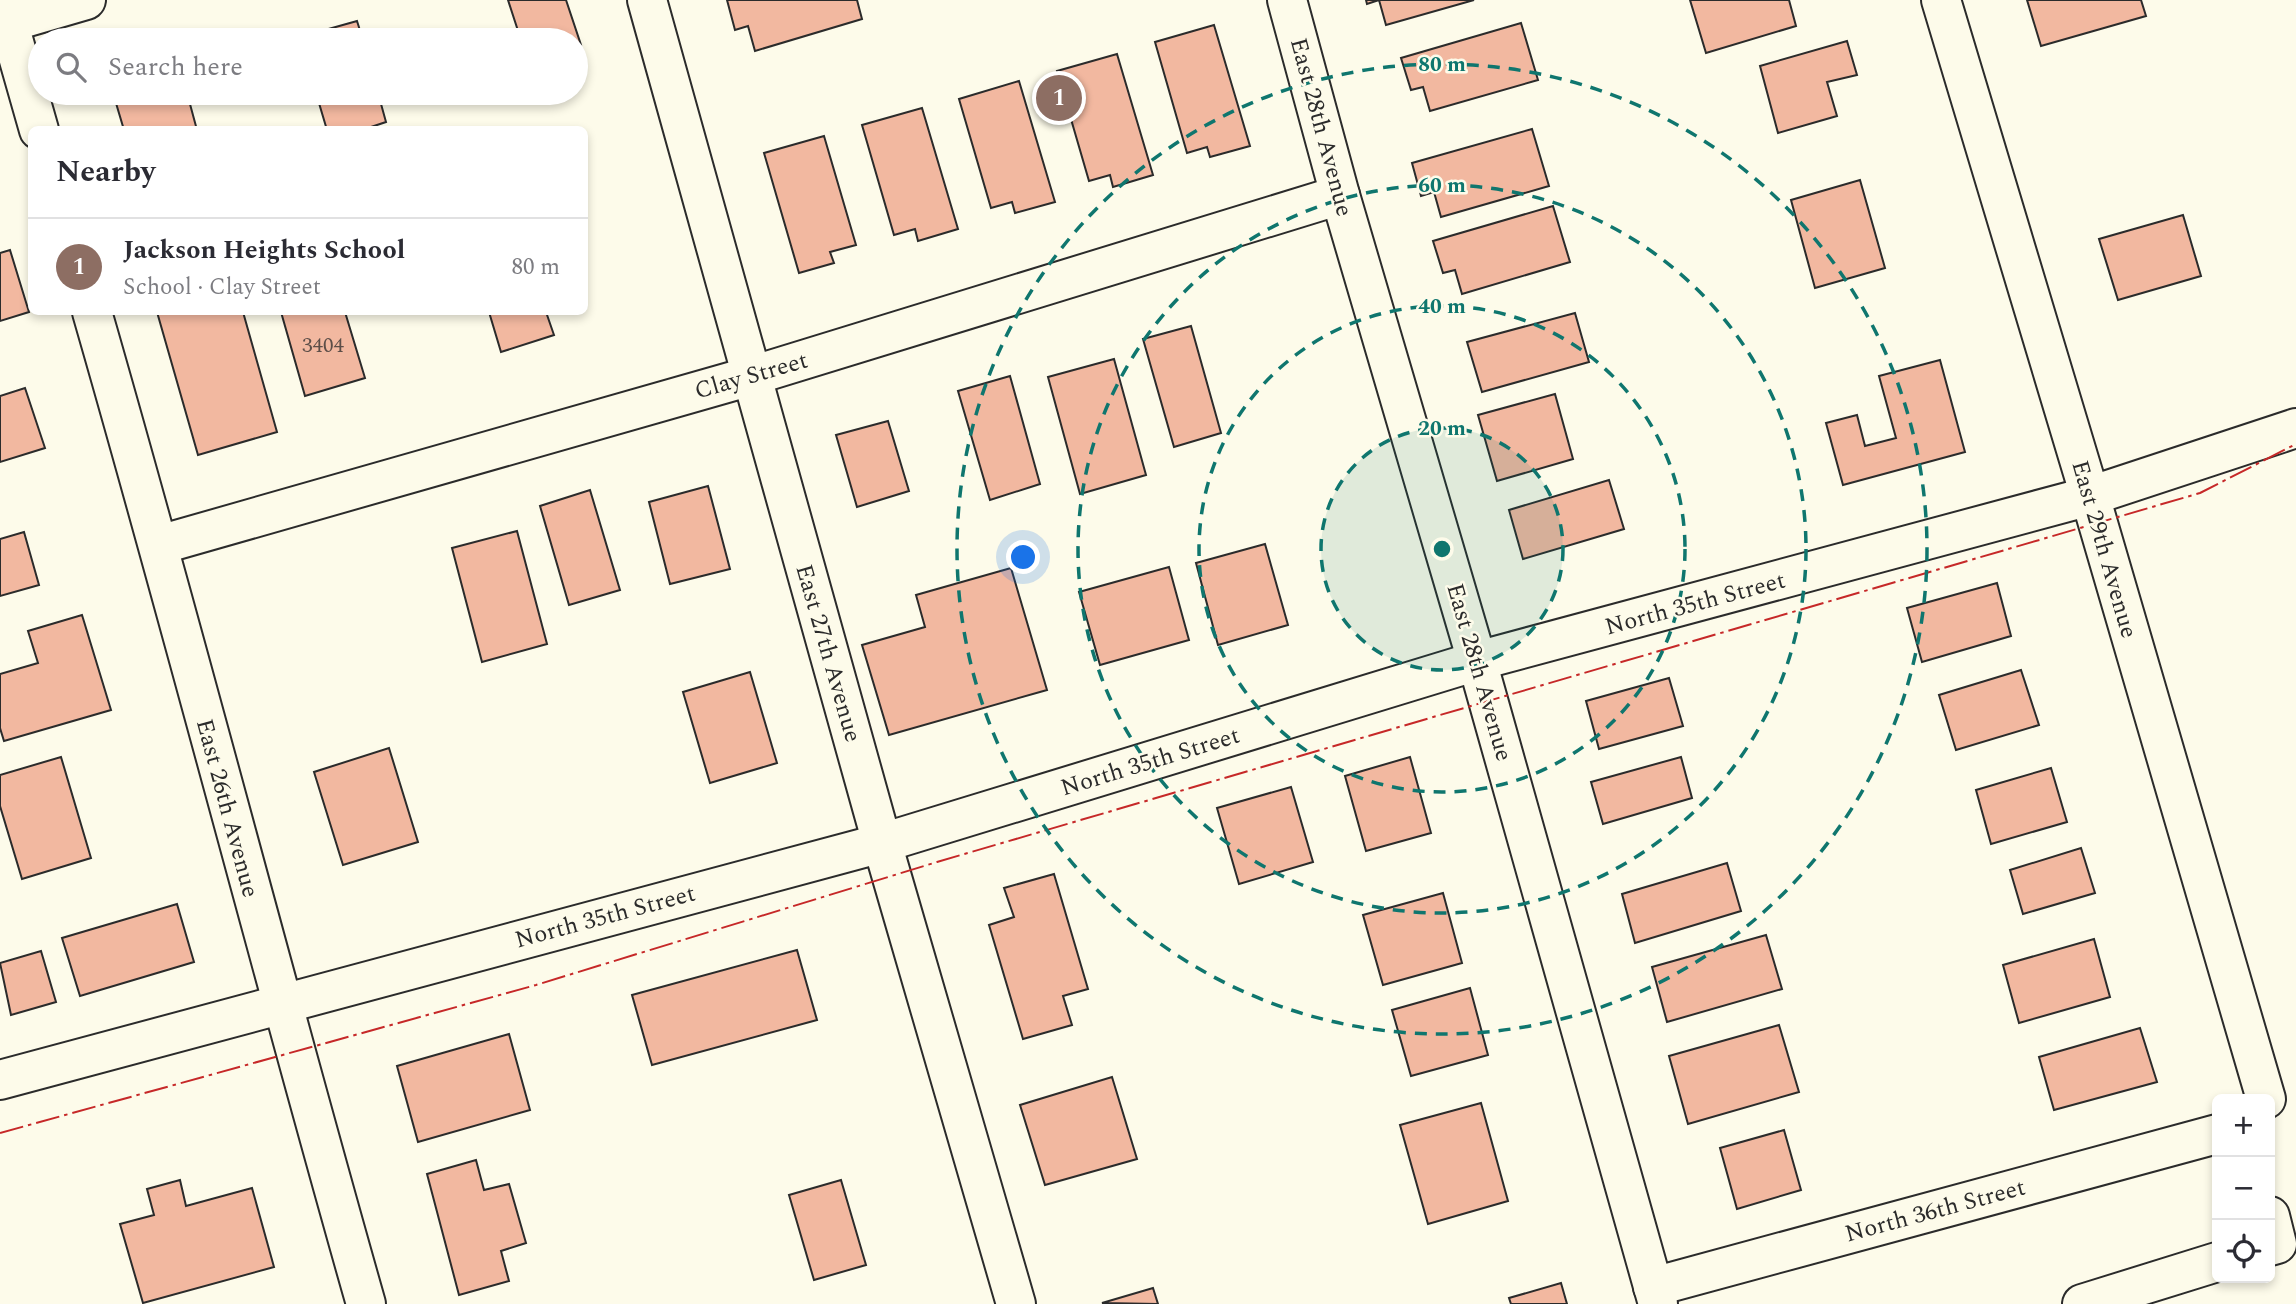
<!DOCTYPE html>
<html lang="en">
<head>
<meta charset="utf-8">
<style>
  body { margin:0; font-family:Spectral,serif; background:#f2f2f3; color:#2b2b33 }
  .controls { position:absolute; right:21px; bottom:21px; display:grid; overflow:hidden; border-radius:10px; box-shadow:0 4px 10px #0003 }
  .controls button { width:63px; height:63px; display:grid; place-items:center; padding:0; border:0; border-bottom:2px solid #e1e1e2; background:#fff; color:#2b2b33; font:35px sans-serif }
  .you { position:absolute; left:1024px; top:558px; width:24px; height:24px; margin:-18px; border:5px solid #fff; border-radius:50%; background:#1a73e8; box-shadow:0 0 0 10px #1a73e833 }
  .badge { display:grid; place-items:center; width:46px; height:46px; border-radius:50%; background:#c62828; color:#fff; font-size:23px; font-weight:700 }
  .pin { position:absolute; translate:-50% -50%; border:4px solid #fff; box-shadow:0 2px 7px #0006 }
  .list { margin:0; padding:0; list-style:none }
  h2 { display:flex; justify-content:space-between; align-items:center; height:91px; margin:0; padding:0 28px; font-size:30px }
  h2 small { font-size:23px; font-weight:400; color:#7c7c81 }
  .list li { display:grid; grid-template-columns:46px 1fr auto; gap:21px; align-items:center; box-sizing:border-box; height:98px; padding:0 28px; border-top:2px solid #e1e1e2 }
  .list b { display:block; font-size:26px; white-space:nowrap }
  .list p { margin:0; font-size:23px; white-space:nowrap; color:#7c7c81 }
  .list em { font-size:23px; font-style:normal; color:#7c7c81 }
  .icon { flex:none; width:38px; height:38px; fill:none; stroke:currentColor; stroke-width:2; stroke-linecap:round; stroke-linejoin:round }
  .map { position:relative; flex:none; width:2296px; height:1304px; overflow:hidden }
  .search { position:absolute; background:#fff; box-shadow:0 4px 10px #0003; left:28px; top:28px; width:560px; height:77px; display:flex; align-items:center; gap:18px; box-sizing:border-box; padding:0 24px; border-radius:38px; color:#7c7c81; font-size:26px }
  .panel { position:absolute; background:#fff; box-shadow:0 4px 10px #0003; left:28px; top:126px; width:560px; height:189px; border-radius:10px }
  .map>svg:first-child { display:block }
</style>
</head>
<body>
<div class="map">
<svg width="2296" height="1304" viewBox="0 0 2296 1304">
  <rect width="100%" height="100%" fill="#fdfbea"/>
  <g fill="#f2b8a0" stroke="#2b2b2b" stroke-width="2">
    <path d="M508 0H566L581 45 576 47V40H521Z"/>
    <path d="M727 0H857L862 19 755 51 748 26 735 30Z"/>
    <path d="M1366 0H1474L1386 25 1379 0 1367 4Z"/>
    <path d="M1690 0H1789L1796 26 1706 53Z"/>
    <path d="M2027 0H2141L2146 16 2041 46Z"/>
    <path d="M357 21 363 40H301L300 37Z"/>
    <path d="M1521 23 1538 80 1430 111 1423 87 1411 90 1401 58Z"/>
    <path d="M1214 25 1250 146 1210 157 1207 147 1187 153 1155 42Z"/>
    <path d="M1847 41 1857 75 1827 82 1837 116 1778 133 1760 66Z"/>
    <path d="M1117 54 1153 175 1113 187 1110 175 1089 181 1057 71Z"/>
    <path d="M1019 81 1055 202 1015 213 1012 202 991 208 959 99Z"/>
    <path d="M113 93H187L197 130H124Z"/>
    <path d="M316 93H378L386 122 362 130H327Z"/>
    <path d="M922 108 958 229 918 241 915 229 894 235 862 125Z"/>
    <path d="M1532 129 1549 186 1441 217 1434 192 1421 196 1412 163Z"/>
    <path d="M824 136 856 245 830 252 834 263 799 273 764 153Z"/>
    <path d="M1860 180 1885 268 1815 288 1791 200Z"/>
    <path d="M1553 206 1570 262 1462 294 1455 270 1443 273 1433 241Z"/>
    <path d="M2183 215 2201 276 2118 300 2099 239Z"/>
    <path d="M10 250 29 312 0 321V253Z"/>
    <path d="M157 312H243L277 432 198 455Z"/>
    <path d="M281 312H345L365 378 305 396Z"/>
    <path d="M489 312H546L554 335 501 352Z"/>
    <path d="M1575 313 1589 362 1482 392 1467 342Z"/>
    <path d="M1191 326 1221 433 1174 447 1143 339Z"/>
    <path d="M1114 359 1146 475 1080 494 1048 377Z"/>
    <path d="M1940 360 1965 452 1843 485 1826 423 1857 415 1865 446 1896 438 1879 376Z"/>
    <path d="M1010 376 1040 484 990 500 958 391Z"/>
    <path d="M25 388 45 448 0 462V396Z"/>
    <path d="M1555 394 1573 459 1497 481 1478 415Z"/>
    <path d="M888 421 909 491 857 507 836 435Z"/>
    <path d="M1609 480 1624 529 1523 559 1509 510Z"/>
    <path d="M708 486 730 569 670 584 649 502Z"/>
    <path d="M590 490 620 590 569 605 540 506Z"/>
    <path d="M517 531 547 644 482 662 452 548Z"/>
    <path d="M24 532 39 585 0 596V539Z"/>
    <path d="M1265 544 1288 625 1218 645 1196 563Z"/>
    <path d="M1169 567 1189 640 1100 665 1079 592Z"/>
    <path d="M1011 568 1047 690 889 735 862 645 925 627 916 595Z"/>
    <path d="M1997 583 2011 636 1922 662 1907 608Z"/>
    <path d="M82 615 111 710 4 741 0 728V674L38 663 28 631Z"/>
    <path d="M2021 670 2039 725 1956 750 1939 695Z"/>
    <path d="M750 672 777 763 710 783 683 692Z"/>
    <path d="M1669 678 1683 726 1599 749 1586 701Z"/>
    <path d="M389 748 418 842 343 865 314 772Z"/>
    <path d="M61 757 91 858 22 879 0 806V775Z"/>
    <path d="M1410 757 1431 833 1366 851 1345 776Z"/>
    <path d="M1681 757 1692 798 1603 824 1591 782Z"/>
    <path d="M2051 768 2067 822 1991 844 1976 790Z"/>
    <path d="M1291 787 1313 862 1239 884 1217 808Z"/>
    <path d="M2081 848 2095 893 2023 914 2010 870Z"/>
    <path d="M1727 863 1741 911 1635 943 1622 894Z"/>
    <path d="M1054 874 1088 989 1063 996 1072 1025 1023 1039 989 925 1014 917 1004 888Z"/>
    <path d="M1443 893 1462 963 1383 985 1363 915Z"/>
    <path d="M177 904 194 962 80 996 62 938Z"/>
    <path d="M1766 935 1782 989 1667 1022 1652 967Z"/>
    <path d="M2094 939 2110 997 2019 1023 2003 965Z"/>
    <path d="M797 950 817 1020 652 1065 632 995Z"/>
    <path d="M41 951 56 1002 11 1015 0 963Z"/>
    <path d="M1470 988 1488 1055 1411 1076 1392 1010Z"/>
    <path d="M1779 1025 1799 1092 1688 1124 1669 1056Z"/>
    <path d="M2140 1028 2157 1082 2054 1110 2039 1057Z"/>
    <path d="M509 1034 530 1110 418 1142 397 1066Z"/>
    <path d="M1112 1077 1137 1159 1045 1185 1020 1105Z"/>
    <path d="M1481 1103 1508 1201 1428 1224 1400 1125Z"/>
    <path d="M1784 1130 1801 1190 1737 1209 1720 1148Z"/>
    <path d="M476 1160 484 1190 509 1184 526 1243 501 1251 509 1281 459 1295 427 1174Z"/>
    <path d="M180 1180 186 1206 252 1188 274 1267 143 1303 120 1224 154 1215 147 1189Z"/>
    <path d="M841 1180 866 1265 814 1280 789 1195Z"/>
    <path d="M1561 1283 1567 1304H1511L1509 1298Z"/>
    <path d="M1153 1288 1158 1304 1102 1303Z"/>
  </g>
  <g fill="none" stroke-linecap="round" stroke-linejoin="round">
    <g stroke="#2b2b2b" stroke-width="42">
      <g id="minor">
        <path d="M2 0 39 130"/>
        <path d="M647 0 882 843 1016 1304"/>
        <path d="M1287 0 1340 195 1477 661 1658 1304"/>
        <path d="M1941 0 2090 496 2266 1099"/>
        <path d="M0 25 86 0"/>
        <path d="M92 312C187 641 272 974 366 1304"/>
        <path d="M159 545 751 376 1340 195"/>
        <path d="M0 1080 882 843 1477 661 2090 496 2296 428"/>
        <path d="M2270 1216 2277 1244 2270 1246"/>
        <path d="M1653 1287 2217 1134"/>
        <path d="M2082 1304 2217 1262"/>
      </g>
    </g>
    <use href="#minor" stroke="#fdfbea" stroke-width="38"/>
    <path stroke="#c62828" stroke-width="2" stroke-dasharray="24 5 3.5 5" stroke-linecap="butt" d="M0 1133 536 985 937 862 2200 493 2296 444"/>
  </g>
  <circle cx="1442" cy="549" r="121" fill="#0f766e" fill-opacity=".12"/>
  <g fill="none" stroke="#0f766e" stroke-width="3.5" stroke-dasharray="12 9">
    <circle cx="1442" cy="549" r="121"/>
    <circle cx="1442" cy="549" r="243"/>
    <circle cx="1442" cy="549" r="364"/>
    <circle cx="1442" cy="549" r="485"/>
  </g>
  <g text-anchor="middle" stroke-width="5" stroke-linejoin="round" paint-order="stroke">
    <g font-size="21" fill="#5d4e48">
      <text x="323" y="352">3404</text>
    </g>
    <g font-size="24" fill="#2b2b2b" stroke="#fdfbea">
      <text transform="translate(1322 127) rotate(75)" y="8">East 28th Avenue</text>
      <text transform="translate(751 375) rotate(-16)" y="8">Clay Street</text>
      <text transform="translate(2105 549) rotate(74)" y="8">East 29th Avenue</text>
      <text transform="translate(1695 603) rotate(-15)" y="8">North 35th Street</text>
      <text transform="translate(829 653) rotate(74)" y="8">East 27th Avenue</text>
      <text transform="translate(1480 672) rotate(74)" y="8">East 28th Avenue</text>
      <text transform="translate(1150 761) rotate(-17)" y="8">North 35th Street</text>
      <text transform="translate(228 808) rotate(75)" y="8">East 26th Avenue</text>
      <text transform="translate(605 916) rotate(-15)" y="8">North 35th Street</text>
      <text transform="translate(1935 1210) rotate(-15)" y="8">North 36th Street</text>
    </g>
  </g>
  <circle cx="1442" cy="549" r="10" fill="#0f766e" stroke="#fdfbea" stroke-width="3.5"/>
  <g font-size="21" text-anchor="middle" font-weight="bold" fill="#0f766e" stroke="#fdfbea" stroke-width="5" stroke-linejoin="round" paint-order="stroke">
    <text x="1442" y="71">80 m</text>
    <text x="1442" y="192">60 m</text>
    <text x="1442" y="313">40 m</text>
    <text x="1442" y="435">20 m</text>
  </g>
</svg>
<div class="controls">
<button>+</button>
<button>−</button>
<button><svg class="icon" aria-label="locate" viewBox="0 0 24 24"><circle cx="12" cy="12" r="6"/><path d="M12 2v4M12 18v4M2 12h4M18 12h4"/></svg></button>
</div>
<div class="you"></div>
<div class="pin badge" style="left:1059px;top:98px;background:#8d6e63">1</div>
<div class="search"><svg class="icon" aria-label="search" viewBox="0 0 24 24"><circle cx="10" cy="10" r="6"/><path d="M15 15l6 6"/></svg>Search here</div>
<section class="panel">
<h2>Nearby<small></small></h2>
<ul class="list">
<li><span class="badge" style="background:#8d6e63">1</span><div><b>Jackson Heights School</b><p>School · Clay Street</p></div><em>80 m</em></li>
</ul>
</section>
</div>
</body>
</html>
